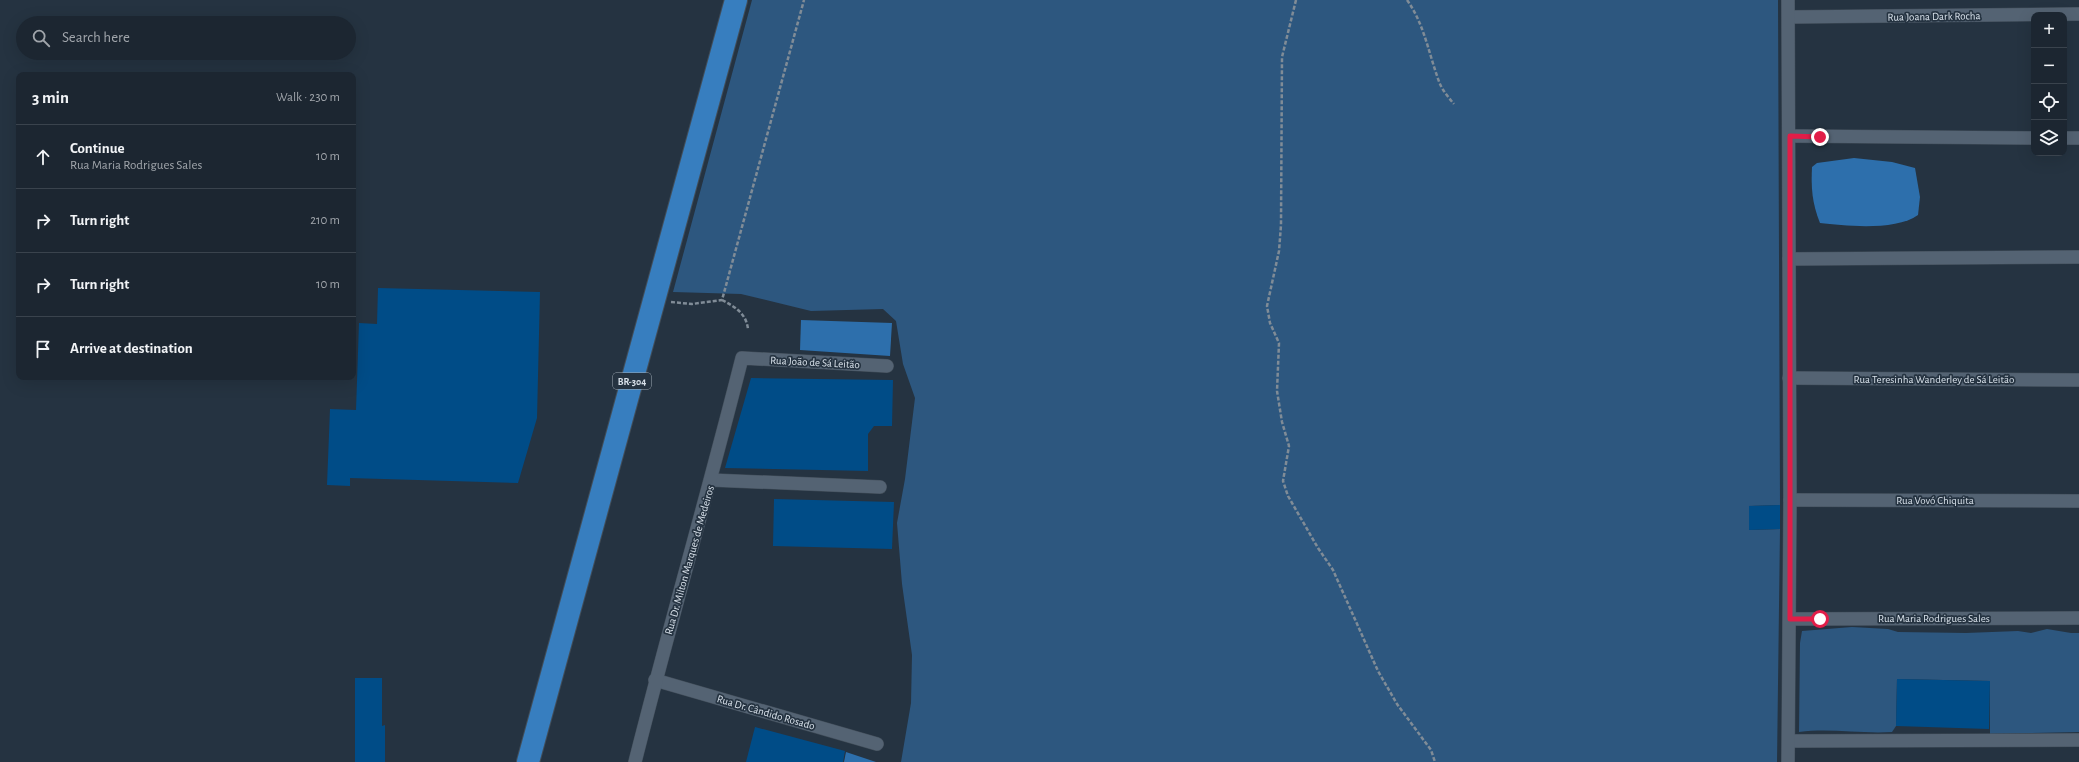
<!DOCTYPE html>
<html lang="en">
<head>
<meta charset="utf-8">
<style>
  body { margin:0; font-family:"Alegreya Sans",sans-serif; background:#29323d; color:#f1f3f6 }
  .controls { position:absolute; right:12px; top:12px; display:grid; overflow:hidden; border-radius:8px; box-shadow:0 4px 16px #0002 }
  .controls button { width:36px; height:36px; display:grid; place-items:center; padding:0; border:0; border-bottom:1px solid #3a434d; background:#1c2631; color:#f1f3f6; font:20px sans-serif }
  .stop { position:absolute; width:12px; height:12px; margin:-9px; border:3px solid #e11d48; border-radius:50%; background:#fff }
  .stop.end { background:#e11d48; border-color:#fff; box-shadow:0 1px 4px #0008 }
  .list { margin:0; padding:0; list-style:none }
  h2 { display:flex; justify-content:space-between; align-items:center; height:52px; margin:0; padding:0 16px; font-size:17px }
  h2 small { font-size:13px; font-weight:400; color:#a0a5ab }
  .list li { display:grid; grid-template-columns:26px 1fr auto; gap:12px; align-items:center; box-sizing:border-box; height:64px; padding:0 16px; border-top:1px solid #3a434d }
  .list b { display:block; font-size:15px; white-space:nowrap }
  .list p { margin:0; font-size:13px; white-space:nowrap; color:#a0a5ab }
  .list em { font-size:13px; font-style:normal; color:#a0a5ab }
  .icon { flex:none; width:22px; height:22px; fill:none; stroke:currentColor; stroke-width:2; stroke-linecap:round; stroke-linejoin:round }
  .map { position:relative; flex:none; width:2079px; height:762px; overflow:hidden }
  .search { position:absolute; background:#1c2631; box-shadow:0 4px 16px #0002; left:16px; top:16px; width:340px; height:44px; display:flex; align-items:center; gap:10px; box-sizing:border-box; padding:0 14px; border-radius:22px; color:#a0a5ab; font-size:15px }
  .panel { position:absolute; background:#1c2631; box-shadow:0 4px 16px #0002; left:16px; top:72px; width:340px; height:308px; border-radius:8px }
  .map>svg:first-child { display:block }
</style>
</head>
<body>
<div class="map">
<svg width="2079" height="762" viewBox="0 0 2079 762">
  <rect width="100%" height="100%" fill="#253341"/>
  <g fill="#2d577f">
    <path d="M752 0H1778L1780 505 1749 506V530L1780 529 1777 762H901L911 703 912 655 902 584 897 523 905 479 915 398 903 364 896 321 883 309 811 311 741 294 673 292Z"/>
    <path d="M1852 627 1888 629 1898 632 1966 633 2018 631 2031 633 2047 629 2071 633H2079V732L1990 734V681L1897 679 1896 726 1892 732C1861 734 1830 728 1799 732L1800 643 1802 631Z"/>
  </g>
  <g fill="#2d6fac">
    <path d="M1854 158 1892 162 1915 168 1920 197 1918 215C1896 231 1846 226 1820 223 1812 203 1811 188 1812 167L1817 163Z"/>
    <path d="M801 320 892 323 890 356 800 350Z"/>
    <path d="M846 752 876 762H844Z"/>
  </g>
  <g fill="#004c87">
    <path d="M378 288 540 292 537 418 518 483 350 478V486L327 485 330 409 356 410 359 323 377 324Z"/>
    <path d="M751 378 893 380 892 426H874L868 434V471L725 468Z"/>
    <path d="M774 499 894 502 892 549 773 546Z"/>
    <path d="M1780 505V529L1749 530V506Z"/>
    <path d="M355 678H382V726L385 725V762H355Z"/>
    <path d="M1897 679 1990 681 1989 729 1896 726Z"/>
    <path d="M755 727 845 751 843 762H746Z"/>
  </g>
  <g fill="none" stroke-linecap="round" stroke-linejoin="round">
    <g stroke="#424e5a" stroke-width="14">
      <g id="minor">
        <path d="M1789 17 2079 14"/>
        <path d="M1790 136 2034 138"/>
        <path d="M2064 138H2079"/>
        <path d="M1789 259 2079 257"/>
        <path d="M1789 378 2079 380"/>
        <path d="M711 480 880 487"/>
        <path d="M1790 500 2079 501"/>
        <path d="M1790 619 2079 618"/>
        <path d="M655 680 877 744"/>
        <path d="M1789 741 2079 740"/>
        <path d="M635 762C669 627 708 493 742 358L887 366"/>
        <path d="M1788 762 1790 500 1788 0"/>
      </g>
    </g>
    <g stroke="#424e5a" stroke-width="24">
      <path id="trunk" d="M528 762 736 0"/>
    </g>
    <g stroke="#808c97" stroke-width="2.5" stroke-dasharray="4 2" stroke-linecap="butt">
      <path d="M1296 0 1282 57 1281 225 1279 251 1267 306 1270 323 1279 343 1277 391 1282 422 1289 446 1283 481 1288 496 1318 548 1333 570 1378 671 1397 704 1431 750 1435 762"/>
      <path d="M1407 0C1425 25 1429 56 1440 84 1443 91 1449 98 1454 104"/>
      <path d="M722 300C735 307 746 313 748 329"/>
      <path d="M671 302 692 304 722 300 804 0"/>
    </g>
    <use href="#minor" stroke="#546373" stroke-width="13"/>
    <use href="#trunk" stroke="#377ebf" stroke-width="22"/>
  </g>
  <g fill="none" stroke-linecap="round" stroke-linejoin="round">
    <path stroke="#e11d48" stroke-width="5" d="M1820 137 1790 136V619H1820"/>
  </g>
  <g text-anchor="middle" stroke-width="3.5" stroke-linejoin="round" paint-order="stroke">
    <rect fill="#253341" stroke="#a2adb7" stroke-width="1" x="613" y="373" width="38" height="16" rx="3"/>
    <g font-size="10" font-weight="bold" fill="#d8e1ea">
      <text x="632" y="385">BR-304</text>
    </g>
    <g font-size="11" fill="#d8e1ea" stroke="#253341">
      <text transform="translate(1934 16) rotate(-1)" y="4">Rua Joana Dark Rocha</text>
      <text transform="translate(815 362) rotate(3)" y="4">Rua João de Sá Leitão</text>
      <text x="1934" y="383">Rua Teresinha Wanderley de Sá Leitão</text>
      <text x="1935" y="504">Rua Vovó Chiquita</text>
      <text transform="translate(689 560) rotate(-74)" y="4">Rua Dr. Milton Marques de Medeiros</text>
      <text x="1934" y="622">Rua Maria Rodrigues Sales</text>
      <text transform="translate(766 712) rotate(16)" y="4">Rua Dr. Cândido Rosado</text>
    </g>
  </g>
</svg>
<div class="controls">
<button>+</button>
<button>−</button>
<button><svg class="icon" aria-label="locate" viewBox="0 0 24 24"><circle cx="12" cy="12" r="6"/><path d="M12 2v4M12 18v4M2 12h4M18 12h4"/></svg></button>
<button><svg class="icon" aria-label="layers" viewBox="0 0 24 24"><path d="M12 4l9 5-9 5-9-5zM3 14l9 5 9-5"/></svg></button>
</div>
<div class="stop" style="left:1820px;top:619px"></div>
<div class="stop end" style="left:1820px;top:137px"></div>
<div class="search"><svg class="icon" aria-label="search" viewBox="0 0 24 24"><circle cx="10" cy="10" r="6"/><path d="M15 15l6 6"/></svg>Search here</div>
<section class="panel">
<h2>3 min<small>Walk · 230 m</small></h2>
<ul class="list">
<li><svg class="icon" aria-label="ahead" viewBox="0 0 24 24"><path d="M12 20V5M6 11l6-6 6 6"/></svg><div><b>Continue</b><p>Rua Maria Rodrigues Sales</p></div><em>10 m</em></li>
<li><svg class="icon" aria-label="right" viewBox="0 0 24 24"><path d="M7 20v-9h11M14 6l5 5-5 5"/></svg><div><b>Turn right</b></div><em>210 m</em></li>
<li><svg class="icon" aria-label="right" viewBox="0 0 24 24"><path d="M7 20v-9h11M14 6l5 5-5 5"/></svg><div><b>Turn right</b></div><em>10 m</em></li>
<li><svg class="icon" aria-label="arrive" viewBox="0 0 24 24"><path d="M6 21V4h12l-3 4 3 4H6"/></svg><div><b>Arrive at destination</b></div></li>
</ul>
</section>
</div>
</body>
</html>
